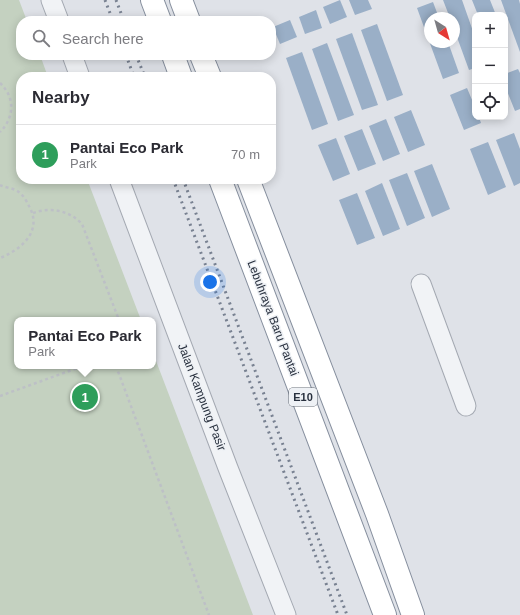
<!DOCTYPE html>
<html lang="en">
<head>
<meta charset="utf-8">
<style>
  body { margin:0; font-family:Helvetica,sans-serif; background:#f7f7f7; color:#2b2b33 }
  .controls { position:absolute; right:12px; top:12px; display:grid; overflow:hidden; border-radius:8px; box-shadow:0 2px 10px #0003 }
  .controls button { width:36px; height:36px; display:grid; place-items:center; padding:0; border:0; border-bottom:1px solid #e1e1e2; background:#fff; color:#2b2b33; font:20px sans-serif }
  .compass { position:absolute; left:424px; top:12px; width:36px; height:36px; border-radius:50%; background:#fff; box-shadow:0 2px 10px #0003; rotate:143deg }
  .you { position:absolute; left:210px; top:282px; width:14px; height:14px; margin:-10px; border:3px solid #fff; border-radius:50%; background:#1a73e8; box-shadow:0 0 0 6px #1a73e833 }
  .badge { display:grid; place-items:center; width:26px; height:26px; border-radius:50%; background:#cb4558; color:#fff; font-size:13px; font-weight:700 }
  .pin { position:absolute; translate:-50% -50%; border:2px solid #fff; box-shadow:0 1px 4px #0006 }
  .popup { position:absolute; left:14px; top:317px; width:142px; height:52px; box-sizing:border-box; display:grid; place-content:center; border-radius:8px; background:#fff; filter:drop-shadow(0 1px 3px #0005); font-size:13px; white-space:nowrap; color:#7c7c81 }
  .popup b { font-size:15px; color:#2b2b33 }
  .popup::after { content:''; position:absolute; left:50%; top:100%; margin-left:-8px; border:8px solid transparent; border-top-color:#fff }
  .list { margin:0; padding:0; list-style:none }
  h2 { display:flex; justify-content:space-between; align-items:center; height:52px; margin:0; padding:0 16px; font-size:17px }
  h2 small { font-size:13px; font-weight:400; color:#7c7c81 }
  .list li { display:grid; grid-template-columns:26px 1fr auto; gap:12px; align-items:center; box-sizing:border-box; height:60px; padding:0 16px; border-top:1px solid #e1e1e2 }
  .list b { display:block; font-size:15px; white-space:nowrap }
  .list p { margin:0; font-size:13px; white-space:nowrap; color:#7c7c81 }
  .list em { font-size:13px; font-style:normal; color:#7c7c81 }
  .icon { flex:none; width:22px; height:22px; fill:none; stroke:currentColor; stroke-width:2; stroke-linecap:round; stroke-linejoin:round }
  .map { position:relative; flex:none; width:520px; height:615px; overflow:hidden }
  .search { position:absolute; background:#fff; box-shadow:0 2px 10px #0003; left:16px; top:16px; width:260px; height:44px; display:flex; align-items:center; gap:10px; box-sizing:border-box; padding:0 14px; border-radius:16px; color:#7c7c81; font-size:15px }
  .panel { position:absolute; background:#fff; box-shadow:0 2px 10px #0003; left:16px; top:72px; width:260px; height:112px; border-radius:16px }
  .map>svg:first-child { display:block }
</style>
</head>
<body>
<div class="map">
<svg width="520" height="615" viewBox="0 0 520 615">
  <rect width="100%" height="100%" fill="#dfe2e8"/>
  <path fill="#c4d1c0" d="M0 0H19L27 21H21V55H40L48 77H21V179H87L141 320H17V366H153V353L253 615H0Z"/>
  <g fill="#9aafc7">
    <path d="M340 0 347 17 330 24 323 7Z"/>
    <path d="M349 0H368L372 9 355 15Z"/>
    <path d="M443 0H462L475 37V68L469 70 454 29V18H450Z"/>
    <path d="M472 0H490L496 15H478Z"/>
    <path d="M501 0H519L520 4V52Z"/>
    <path d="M433 2 439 18H430V42H448L459 73 443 79 417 8Z"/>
    <path d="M316 10 322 28 305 34 299 17Z"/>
    <path d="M290 20 297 37 280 44 273 27Z"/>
    <path d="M377 24 403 95 387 101 361 30Z"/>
    <path d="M352 33 378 105 362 110 336 39Z"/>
    <path d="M327 43 354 115 338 121 312 49Z"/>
    <path d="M302 52 328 124 312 130 286 58Z"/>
    <path d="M518 69 520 73V109L515 111 505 86V74Z"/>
    <path d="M467 88 475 107V117H479L481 123 464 130 450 95Z"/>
    <path d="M411 110 425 145 408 152 394 117Z"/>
    <path d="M386 119 400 154 383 161 369 126Z"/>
    <path d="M362 129 376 164 358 171 344 136Z"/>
    <path d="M514 133 520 149V183L514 186 496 140Z"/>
    <path d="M336 138 350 174 333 181 318 145Z"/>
    <path d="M488 142 506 187 488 195 470 149Z"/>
    <path d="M432 164 450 209 432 217 414 171Z"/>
    <path d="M407 173 425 218 407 226 389 180Z"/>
    <path d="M382 183 400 229 383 236 365 191Z"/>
    <path d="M357 193 375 238 357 245 339 200Z"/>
  </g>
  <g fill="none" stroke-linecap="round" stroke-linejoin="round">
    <g stroke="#a4a9b2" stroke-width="21">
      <g id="minor">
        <path d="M51 0 59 21"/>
        <path d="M72 55 80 77"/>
        <path d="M119 179 228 468 286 615"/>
        <path d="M421 284 466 406"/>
      </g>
    </g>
    <g stroke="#868f9e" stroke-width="24">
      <g id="highway">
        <path d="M152 0 160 21"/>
        <path d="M181 0 189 21"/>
        <path d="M173 55 181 77"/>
        <path d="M201 55 210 77"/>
        <path d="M220 179 385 615"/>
        <path d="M248 179 377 514 413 615"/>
      </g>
    </g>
    <g stroke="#bdc0c6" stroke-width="2.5" stroke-dasharray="3 3" stroke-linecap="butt">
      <path d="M0 83C15 97 15 117 0 132"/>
      <path d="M0 185C6 188 15 188 20 193 24 196 27 202 29 206 43 231 22 249 0 258"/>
      <path d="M33 213C50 207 69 210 82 224L119 320"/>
      <path d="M116 366 209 615"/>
      <path d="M0 396 83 366"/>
    </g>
    <use href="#minor" stroke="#f1f3f6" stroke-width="19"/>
    <use href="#highway" stroke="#fff" stroke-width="22"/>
    <g stroke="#788191" stroke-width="3" stroke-dasharray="2 4" stroke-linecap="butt">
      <path d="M105 0 113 21"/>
      <path d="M116 0 124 21"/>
      <path d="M126 55 134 77"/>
      <path d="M136 55 145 77"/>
      <path d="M173 179 338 615"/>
      <path d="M183 179 347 615"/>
    </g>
  </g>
  <g text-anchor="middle" stroke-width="3" stroke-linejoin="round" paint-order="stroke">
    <rect fill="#eef1f5" stroke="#636a75" stroke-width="1" x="289" y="388" width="28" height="18" rx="3"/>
    <g font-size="11" font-weight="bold" fill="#28303e">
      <text x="303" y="401">E10</text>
    </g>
    <g font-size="12" fill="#28303e" stroke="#eef1f5">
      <text transform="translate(273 318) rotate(69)" y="4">Lebuhraya Baru Pantai</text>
      <text transform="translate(202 397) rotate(69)" y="4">Jalan Kampung Pasir</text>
    </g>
  </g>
</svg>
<div class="controls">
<button>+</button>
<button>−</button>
<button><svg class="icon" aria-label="locate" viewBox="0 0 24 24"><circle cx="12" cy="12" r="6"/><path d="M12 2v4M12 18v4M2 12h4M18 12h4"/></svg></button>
</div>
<svg class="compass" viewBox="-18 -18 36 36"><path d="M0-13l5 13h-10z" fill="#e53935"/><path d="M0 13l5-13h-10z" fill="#7c7c81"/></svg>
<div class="you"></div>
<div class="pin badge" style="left:85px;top:397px;background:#2e9e5b">1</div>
<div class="popup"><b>Pantai Eco Park</b>Park</div>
<div class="search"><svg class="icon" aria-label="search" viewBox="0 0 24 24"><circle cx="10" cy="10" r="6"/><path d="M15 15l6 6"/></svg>Search here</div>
<section class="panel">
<h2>Nearby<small></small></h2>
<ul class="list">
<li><span class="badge" style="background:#2e9e5b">1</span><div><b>Pantai Eco Park</b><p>Park</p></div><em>70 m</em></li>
</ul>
</section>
</div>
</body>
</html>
